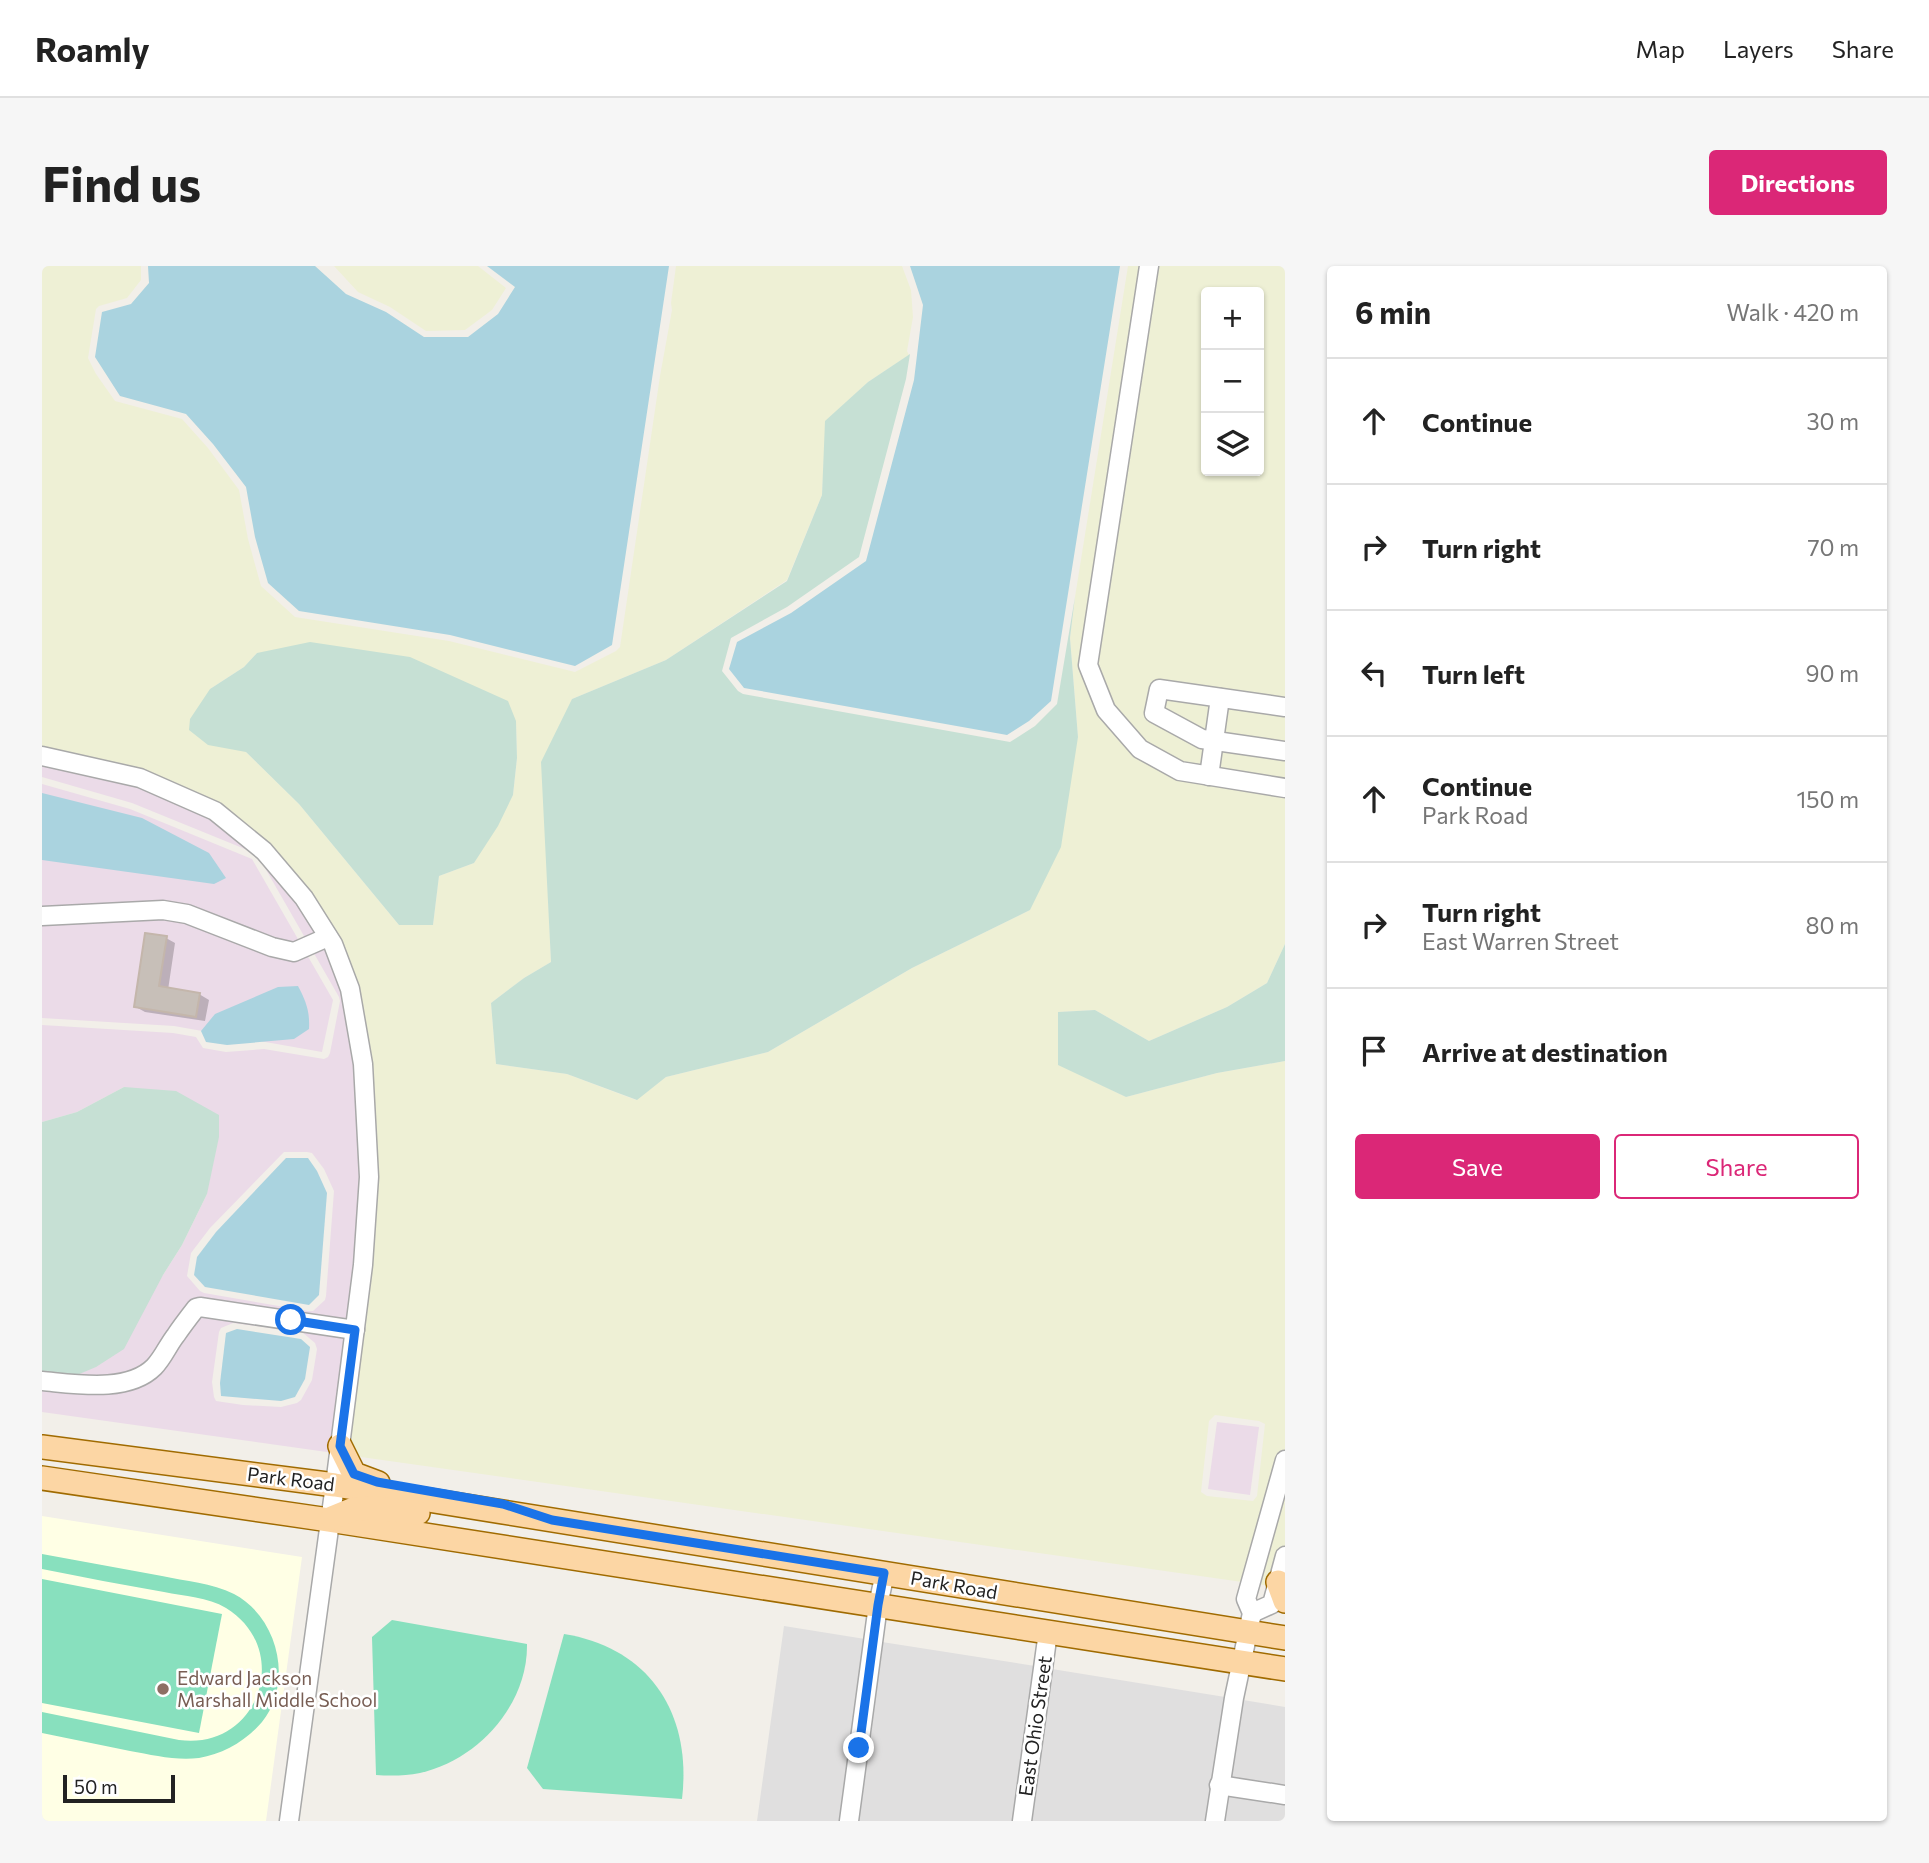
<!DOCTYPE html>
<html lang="en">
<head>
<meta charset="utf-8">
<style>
  body { margin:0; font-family:Commissioner,sans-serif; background:#f6f6f6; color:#222 }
  .controls { position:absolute; right:21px; top:21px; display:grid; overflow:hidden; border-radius:7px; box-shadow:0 2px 5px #0004 }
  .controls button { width:63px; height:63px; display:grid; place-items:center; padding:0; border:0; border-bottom:2px solid #e0e0e0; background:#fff; color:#222; font:35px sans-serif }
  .scale { position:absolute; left:21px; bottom:18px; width:112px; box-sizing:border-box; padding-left:7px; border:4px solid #222; border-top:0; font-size:19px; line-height:24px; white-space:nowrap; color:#222; -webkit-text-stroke:5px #fff; paint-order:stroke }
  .stop { position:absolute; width:21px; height:21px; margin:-16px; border:5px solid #1a73e8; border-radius:50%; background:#fff }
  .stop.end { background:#1a73e8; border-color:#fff; box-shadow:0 2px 7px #0008 }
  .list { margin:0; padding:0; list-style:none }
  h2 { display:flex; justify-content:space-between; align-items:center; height:91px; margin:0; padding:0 28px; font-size:30px }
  h2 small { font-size:23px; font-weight:400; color:#767676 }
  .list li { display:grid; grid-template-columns:46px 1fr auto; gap:21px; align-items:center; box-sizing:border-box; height:126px; padding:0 28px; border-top:2px solid #e0e0e0 }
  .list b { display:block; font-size:26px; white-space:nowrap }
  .list p { margin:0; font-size:23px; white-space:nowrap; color:#767676 }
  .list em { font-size:23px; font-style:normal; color:#767676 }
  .actions { display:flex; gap:14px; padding:21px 28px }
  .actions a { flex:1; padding:16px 0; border:2px solid #db2777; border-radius:7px; text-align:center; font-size:24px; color:#db2777 }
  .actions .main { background:#db2777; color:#fff }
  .icon { flex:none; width:38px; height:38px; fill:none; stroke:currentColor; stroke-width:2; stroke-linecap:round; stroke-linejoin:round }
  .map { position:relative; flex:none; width:1243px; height:1555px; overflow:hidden; border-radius:7px }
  header { display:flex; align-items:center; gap:42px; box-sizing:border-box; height:98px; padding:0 35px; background:#fff; border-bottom:2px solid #e0e0e0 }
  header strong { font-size:33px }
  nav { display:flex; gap:38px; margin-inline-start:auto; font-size:24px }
  .intro { display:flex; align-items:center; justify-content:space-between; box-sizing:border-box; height:168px; padding:0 42px }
  h1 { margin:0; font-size:49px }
  .button { padding:18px 32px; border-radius:7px; background:#db2777; color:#fff; font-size:24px; font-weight:700 }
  main { display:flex; gap:42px; padding:0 42px }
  aside { flex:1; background:#fff; border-radius:7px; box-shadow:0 2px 5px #0004 }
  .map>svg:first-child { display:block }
</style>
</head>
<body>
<header>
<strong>Roamly</strong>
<nav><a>Map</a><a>Layers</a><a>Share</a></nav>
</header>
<div class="intro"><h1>Find us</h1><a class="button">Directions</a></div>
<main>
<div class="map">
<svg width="1243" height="1555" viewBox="0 0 1243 1555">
  <rect width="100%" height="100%" fill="#f2efe9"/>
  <g fill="#e0dfdf">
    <path d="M742 1360 823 1373 799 1555H715Z"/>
    <path d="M840 1376 993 1400 971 1555H816Z"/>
    <path d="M1010 1403 1183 1431 1164 1555H988Z"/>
    <path d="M1201 1434 1243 1441V1522L1187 1513Z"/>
    <path d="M1185 1528 1243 1537V1555H1181Z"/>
  </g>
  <g fill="#ebdbe8" fill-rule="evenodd">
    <path d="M0 492 98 515 176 549 249 611 299 687 326 836 324 1058 303 1171 287 1176 292 1187 0 1146V1108L121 1009 140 979 165 928 82 821 35 846 0 856V759L131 767 154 771 161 782 184 786 222 783 282 793 286 791 288 787 298 735 297 731 215 588 90 537 0 511ZM242 886H265L270 887 282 903 292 925 284 1030 283 1034 271 1045H266L162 1027 158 1025 145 1010 149 987 168 962ZM191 1057 260 1066 273 1077 275 1083 270 1114 259 1134 255 1137 239 1141 201 1139 174 1135 172 1131 170 1116 177 1066 179 1062Z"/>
    <path d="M0 518 88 543 210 593 291 734 280 786 132 760 0 752Z"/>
    <path d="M1175 1156 1217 1161 1208 1229 1166 1223Z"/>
  </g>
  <path fill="#ffffe5" d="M0 1250 260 1291 224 1555H0Z"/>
  <g fill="#eef0d5" fill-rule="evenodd">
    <path d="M0 0H99V14L85 32 57 40 54 43 46 92 54 108 73 135 140 153 166 182 197 224 206 273 219 320 253 351 407 375 533 406 574 385 578 381 618 110 630 44 629 37 634 0H860L869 24 871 51 865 85 867 89 826 116 784 155 780 229 745 314 624 394 530 433 505 602 509 696 482 712 449 737 454 798 525 808 594 834 624 811 726 786 870 702 988 644 1036 471 1028 372 1033 331 1086 0H1243V678L1225 717 1185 741 1107 775 1053 744 1017 746 1016 798 1084 831 1175 807 1243 795V1322L312 1190 303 1171 324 1058 326 836 299 687 249 611 176 549 98 515 0 492ZM1164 26H1217V205H1164ZM215 387 474 455 475 492 471 529 432 597 397 610 391 659H357L257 538 204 486 168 423 202 401ZM1173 1149 1217 1155 1223 1158 1215 1230 1211 1235 1165 1230 1159 1226 1167 1155Z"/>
    <path d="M292 0H436L464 22 450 44 423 64 384 65 348 41 316 26Z"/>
  </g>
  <g fill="#c6e0d4">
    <path d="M868 88 864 113 817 291 745 341 689 372 680 405 696 425 701 428 968 476 993 460 1015 438 1033 331 1028 372 1036 471 1019 581 988 644 870 702 726 786 624 811 595 834 525 808 454 798 449 737 482 712 509 696 499 496 530 433 624 394 745 315 780 229 783 155 826 116Z"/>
    <path d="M268 376 368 391 466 435 474 455 475 492 471 529 456 560 432 597 397 610 391 659H357L257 538 204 486 166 479 147 464 148 453 168 423 202 401 215 387Z"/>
    <path d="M1243 678V795L1175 807 1084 831 1016 799V746L1053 744 1107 775 1185 741 1225 717Z"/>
    <path d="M82 821 134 825 177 849V871L165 928 140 979 121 1009 82 1083 54 1101 35 1109 0 1108V856L35 846Z"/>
  </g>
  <g fill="#88e0be">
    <path d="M0 1288C40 1295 80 1303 120 1310 143 1315 170 1317 192 1328 236 1351 252 1416 220 1456 204 1475 181 1488 157 1492 134 1495 111 1489 88 1485 59 1479 29 1473 0 1467V1446L137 1474C216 1485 252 1384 184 1342 166 1331 142 1330 122 1326 81 1319 41 1311 0 1303Z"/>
    <path d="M0 1313 180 1348 157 1467 0 1437Z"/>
    <path d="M350 1354 485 1378C486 1439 436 1494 378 1507 363 1510 348 1510 334 1509L330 1371Z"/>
    <path d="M522 1368C609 1382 650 1449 640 1533L501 1523 485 1502Z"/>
  </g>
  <g fill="#aad3df">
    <path d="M106 0H273L304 28 344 46 382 71H426L456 48 473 21 445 0H627L570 379 533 400 408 369 257 345 226 317 213 271 204 221 171 178 144 148 78 130 53 91 60 46 89 38 107 17Z"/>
    <path d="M868 0H1078L1009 435 987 455 965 469 702 422 687 403 695 376 749 347 824 295 872 114 881 39Z"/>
    <path d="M0 527 100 552 167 587 184 612 172 618 0 594Z"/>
    <path d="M256 720C264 735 268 746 267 763L252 773 185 779 164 776 159 765 173 748 236 721Z"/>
    <path d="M244 892H266L275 905 285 927 277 1029 267 1039 163 1021 152 1009 155 991 174 966Z"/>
    <path d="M195 1063 259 1073 268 1081 263 1113 253 1131 239 1135 179 1130 178 1117 184 1067Z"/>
  </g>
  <path fill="#0003" d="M124 672 133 677 126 724 157 728 167 734 163 755 103 746 94 741Z"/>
  <path fill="#c7bfb8" stroke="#c4b6ab" stroke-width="2" d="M103 667 125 670 117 720 158 727 154 751 92 741Z"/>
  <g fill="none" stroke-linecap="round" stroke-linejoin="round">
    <g stroke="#a9a9a9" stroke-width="21">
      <g id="minor">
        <path d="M1107 0 1046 399 1064 444 1098 483 1138 505 1243 522"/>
        <path d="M1243 441 1117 423 1112 447 1160 473 1243 485"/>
        <path d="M0 490 98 512 173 545 222 585 262 632 291 678 308 723 321 798 327 911 321 999 293 1219 247 1555"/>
        <path d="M1167 510 1178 432"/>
        <path d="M0 650 121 644 145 648 230 681 252 686 286 671"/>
        <path d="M0 1115C34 1118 86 1127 112 1101 121 1092 126 1079 134 1069 140 1060 147 1051 154 1042L158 1041 313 1064"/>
        <path d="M1210 1347 1230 1338 1243 1290"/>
        <path d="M1177 1519 1243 1529"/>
        <path d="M807 1555 836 1339 843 1307"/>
        <path d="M980 1555 1006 1366"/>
        <path d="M1173 1555 1192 1432 1210 1347 1204 1333 1243 1194"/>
      </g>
    </g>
    <g stroke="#a06b00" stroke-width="26">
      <g id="major">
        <path d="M298 1180 312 1208 336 1217"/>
        <path d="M0 1181 293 1219 1243 1372"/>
        <path d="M0 1212 287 1254 1243 1403"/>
        <path d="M290 1252 312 1243 334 1242 376 1247"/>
        <path d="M1236 1316 1243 1335"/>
      </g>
    </g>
    <use href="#minor" stroke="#fff" stroke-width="18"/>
    <use href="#major" stroke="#fcd6a4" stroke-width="23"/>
  </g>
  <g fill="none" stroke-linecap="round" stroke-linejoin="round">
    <path stroke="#1a73e8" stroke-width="9" d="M249 1054 313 1064 298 1180 312 1208 335 1216 461 1238 510 1254 842 1307 836 1339 817 1482"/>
  </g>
  <circle fill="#8d6e63" stroke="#fff" stroke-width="2.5" cx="121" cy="1423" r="7"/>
  <g text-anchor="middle" stroke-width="5" stroke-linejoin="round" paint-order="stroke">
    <g font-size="19" fill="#222" stroke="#fff">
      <text transform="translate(249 1213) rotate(7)" y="7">Park Road</text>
      <text transform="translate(912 1319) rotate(10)" y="7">Park Road</text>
      <text transform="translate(993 1460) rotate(-82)" y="7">East Ohio Street</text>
    </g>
    <g font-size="19" fill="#785e54" stroke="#fff" text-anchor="start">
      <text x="135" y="1419">Edward Jackson<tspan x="135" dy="22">Marshall Middle School</tspan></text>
    </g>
  </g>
</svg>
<div class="controls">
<button>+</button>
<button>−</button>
<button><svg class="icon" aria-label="layers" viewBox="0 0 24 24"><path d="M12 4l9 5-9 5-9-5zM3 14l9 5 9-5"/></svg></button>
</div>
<div class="scale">50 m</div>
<div class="stop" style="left:249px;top:1054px"></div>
<div class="stop end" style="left:817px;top:1482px"></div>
</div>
<aside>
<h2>6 min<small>Walk · 420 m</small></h2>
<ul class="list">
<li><svg class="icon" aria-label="ahead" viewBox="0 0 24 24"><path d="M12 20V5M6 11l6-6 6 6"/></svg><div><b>Continue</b></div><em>30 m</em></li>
<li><svg class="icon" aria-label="right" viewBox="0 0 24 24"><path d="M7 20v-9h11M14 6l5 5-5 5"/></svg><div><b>Turn right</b></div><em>70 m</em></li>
<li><svg class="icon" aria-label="left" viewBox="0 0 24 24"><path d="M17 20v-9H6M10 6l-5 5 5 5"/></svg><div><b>Turn left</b></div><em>90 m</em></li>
<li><svg class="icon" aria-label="ahead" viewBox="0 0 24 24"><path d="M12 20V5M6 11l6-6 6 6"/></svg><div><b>Continue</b><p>Park Road</p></div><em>150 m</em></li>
<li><svg class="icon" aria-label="right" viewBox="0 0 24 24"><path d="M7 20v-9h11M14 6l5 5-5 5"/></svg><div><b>Turn right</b><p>East Warren Street</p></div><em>80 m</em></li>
<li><svg class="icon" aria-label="arrive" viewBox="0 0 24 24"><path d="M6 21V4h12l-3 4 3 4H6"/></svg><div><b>Arrive at destination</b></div></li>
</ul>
<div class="actions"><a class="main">Save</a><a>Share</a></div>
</aside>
</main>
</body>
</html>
